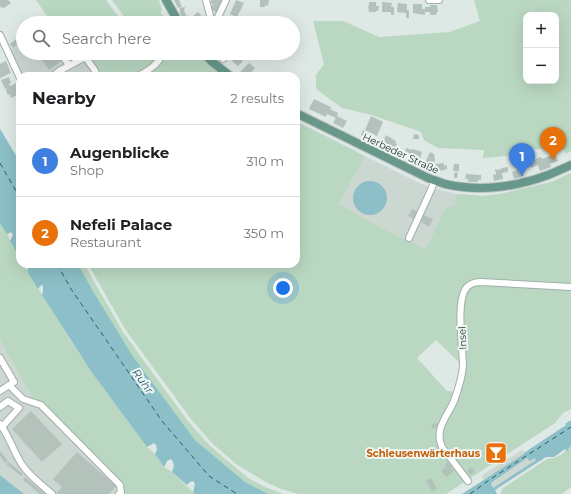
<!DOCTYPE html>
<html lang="en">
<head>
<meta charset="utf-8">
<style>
  body { margin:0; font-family:Montserrat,sans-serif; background:#f6f6f6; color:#202124 }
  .controls { position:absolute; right:12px; top:12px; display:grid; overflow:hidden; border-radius:8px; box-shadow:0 4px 16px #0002 }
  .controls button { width:36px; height:36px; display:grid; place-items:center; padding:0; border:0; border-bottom:1px solid #e0e0e0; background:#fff; color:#202124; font:20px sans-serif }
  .you { position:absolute; left:283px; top:288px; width:14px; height:14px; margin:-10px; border:3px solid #fff; border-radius:50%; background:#1a73e8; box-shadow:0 0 0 6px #1a73e833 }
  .badge { display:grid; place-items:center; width:26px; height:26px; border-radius:50%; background:#774c40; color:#fff; font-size:13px; font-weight:700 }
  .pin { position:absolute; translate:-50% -33px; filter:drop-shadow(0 1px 2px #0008) }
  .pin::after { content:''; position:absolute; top:21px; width:14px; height:12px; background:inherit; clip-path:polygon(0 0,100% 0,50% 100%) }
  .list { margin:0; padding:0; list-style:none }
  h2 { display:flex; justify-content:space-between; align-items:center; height:52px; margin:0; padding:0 16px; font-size:17px }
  h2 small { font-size:13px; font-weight:400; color:#757577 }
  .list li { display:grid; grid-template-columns:26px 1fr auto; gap:12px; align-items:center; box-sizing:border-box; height:72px; padding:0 16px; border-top:1px solid #e0e0e0 }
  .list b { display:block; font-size:15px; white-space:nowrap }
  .list p { margin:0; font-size:13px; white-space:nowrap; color:#757577 }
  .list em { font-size:13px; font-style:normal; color:#757577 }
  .icon { flex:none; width:22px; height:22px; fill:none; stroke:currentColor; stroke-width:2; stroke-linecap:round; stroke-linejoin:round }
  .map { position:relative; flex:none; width:571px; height:494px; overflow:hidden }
  .search { position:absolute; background:#fff; box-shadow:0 4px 16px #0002; left:16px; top:16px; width:284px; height:44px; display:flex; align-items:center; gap:10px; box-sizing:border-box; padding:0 14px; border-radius:22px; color:#757577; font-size:15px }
  .panel { position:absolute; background:#fff; box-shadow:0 4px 16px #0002; left:16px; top:72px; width:284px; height:196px; border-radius:12px }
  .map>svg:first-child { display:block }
</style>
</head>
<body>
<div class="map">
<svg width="571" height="494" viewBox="0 0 571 494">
  <rect width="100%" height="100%" fill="#dee8e4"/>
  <g fill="#cdd7d2">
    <path d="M23 40V53H70L73 58 89 60 99 76H22L11 50Z"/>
    <path d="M365 156 417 182 430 187 456 194 483 196 521 193 426 249 380 227 339 204Z"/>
    <path d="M0 340 40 411 127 494H24L0 475Z"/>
    <path d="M522 450 525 453 523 455 526 459 528 458 530 461 543 453 544 456 538 460H537L494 488 484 480 481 476Z"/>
  </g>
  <g fill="#b9d7c1" fill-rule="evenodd">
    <path d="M36 0H106L123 23H52Z"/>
    <path d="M112 0H159L162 10 160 12 166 19 167 23H129Z"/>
    <path d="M474 0H571V151L566 154 562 147 515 151V155L483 158 484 150 438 148 424 140 421 132 372 115 342 108 316 89V75L324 64 313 21H343L379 37 450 32 480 21ZM538 2 529 15H556V81H526V15H528Z"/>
    <path d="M104 53H197L223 76H100L90 59Z"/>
    <path d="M296 121 365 156 339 204 380 227 426 249 445 209 455 205 456 194 483 196 500 194 551 182 571 173V409L563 413 555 423 446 494H298L281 489 266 482 236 464 212 443 191 419 125 329 88 264H296ZM436 340 460 363 459 392 447 391 417 358Z"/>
    <path d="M0 215 10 241 20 259V264H23L74 346 90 370 147 447 155 454 164 467 172 472 195 494H127L40 411 0 340Z"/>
    <path d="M78 264H84L123 332 187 420 210 446 248 478 265 487 283 494H268L245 482 195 440 132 355 93 291Z"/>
    <path d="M571 445V487L562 494H500L503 488 547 459C558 458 564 454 571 445Z"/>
  </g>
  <g fill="#8cbfc7" fill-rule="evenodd">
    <path d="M0 129 20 162V259L10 241 13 235 11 232 7 234 0 223Z"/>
    <circle cx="370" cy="198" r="17"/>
    <path d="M30 264H78L93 291 132 355 195 440 245 482 268 494H195L193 492 195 484 193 481 190 482 187 485 172 472 174 466 173 462 171 459 167 461 164 467 155 454 157 450 156 445 154 443 147 447 90 370 42 295 43 291V286L41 285 38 289 27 271Z"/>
    <path d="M571 420V445L567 451 565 449 554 457H546L495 490 497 494H462L524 454V453L566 425 565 424ZM527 458 530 461 535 458 536 460 493 488 491 484 492 482Z"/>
    <path d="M0 475 24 494H0Z"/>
  </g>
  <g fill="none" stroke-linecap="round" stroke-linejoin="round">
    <g stroke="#245f6a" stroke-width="1" stroke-dasharray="5 4" stroke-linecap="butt">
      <path d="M0 163 20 198"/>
      <path d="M57 264 71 289 162 421 209 476 237 494"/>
      <path d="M470 494 489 480 571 427"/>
    </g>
  </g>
  <g fill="#b4c2bc">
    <path d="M0 0H8L11 3 4 8 3 7 2 8 0 6Z"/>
    <path d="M174 0H179L182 7 178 8Z"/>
    <path d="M212 0H222L216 13 211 8 213 4 210 3Z"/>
    <path d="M236 0 244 3 237 17 230 14Z"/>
    <path d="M260 0H269L268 6 265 5V7H260Z"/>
    <path d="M369 2H376V6H379L378 11H376V12H369L368 5 369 6Z"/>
    <path d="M382 2 392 3 391 7H394V15H391V12H382Z"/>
    <path d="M398 3 407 4V10H409V18H406V13L397 12Z"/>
    <path d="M413 4H422V9H425V7H430V5H437L438 12H437L436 15H430V12H425V15L413 13Z"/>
    <path d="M185 7 184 11 188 18 184 21 180 13V8Z"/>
    <path d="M198 12 205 20 202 23H193L190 19Z"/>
    <path d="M225 19 230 23H221Z"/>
    <path d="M16 39 19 43 13 48 10 44Z"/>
    <path d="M37 53H55L61 61 49 70Z"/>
    <path d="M236 56 243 61 238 66 232 61Z"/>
    <path d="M6 61 11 73 0 78V64Z"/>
    <path d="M249 63 255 68 248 76H245L240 72Z"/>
    <path d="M9 77 11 83 9 84 10 86 16 83 20 91V94L11 98 10 94 8 95 6 90H7L6 88 5 89 1 80Z"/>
    <path d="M314 99 331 107 330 109 338 113 337 116 347 121 343 128 333 123 336 118 327 114 326 117 309 109Z"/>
    <path d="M371 116 383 122 377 136 365 130Z"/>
    <path d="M363 130 368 133 366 137 361 135Z"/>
    <path d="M414 134 419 135V139H413Z"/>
    <path d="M386 135 396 141 395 143 397 144 395 149 392 147H393L389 145V146L383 142Z"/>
    <path d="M406 148 412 150 413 149 422 152 419 163 409 160 411 155 405 153Z"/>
    <path d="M430 152 434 154 435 160 434 163 432 162 429 171 420 168 423 160 426 161Z"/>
    <path d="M555 154 558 161 550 164 551 167 540 171 538 165 531 168 529 162 541 157 542 159Z"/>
    <path d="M444 163V166L447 165V169H445V170L437 171 436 164Z"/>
    <path d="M454 164H459V171H453Z"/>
    <path d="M522 164 523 168 522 169 524 176 514 179 512 172 517 170 516 166Z"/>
    <path d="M433 165 435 166V171L431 169Z"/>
    <path d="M508 167V172L502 173 503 179 494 181 493 175 496 174 495 169H496L497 170 501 169V168Z"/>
    <path d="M458 172 457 178H454V173Z"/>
    <path d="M466 174 481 175V180H478V182H468V179H465Z"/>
    <path d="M412 209 418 212 415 219 408 216Z"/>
    <path d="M424 215 433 219 429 227 421 222 422 220 421 219Z"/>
    <path d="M31 411 62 444 42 462 12 429Z"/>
    <path d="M436 423 438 426 433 429 431 425Z"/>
    <path d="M499 448 502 453 494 459 491 453Z"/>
    <path d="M0 451 8 461 5 463 0 456Z"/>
    <path d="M77 452 116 486 109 494H57L56 493 62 487 53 479Z"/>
    <path d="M9 462 23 474 21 476 6 464Z"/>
    <path d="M448 462 454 471 446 477 441 471 446 467 445 464Z"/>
    <path d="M472 467 475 472 470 475 467 470Z"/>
    <path d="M25 477 45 494H39L35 490 23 480Z"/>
    <path d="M431 478 437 489 432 492 426 480Z"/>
  </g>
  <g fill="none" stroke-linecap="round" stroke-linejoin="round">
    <g stroke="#a2afaa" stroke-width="8">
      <g id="minor">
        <path d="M206 0 212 23"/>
        <path d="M429 0H439"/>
        <path d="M211 23 218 17 226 0"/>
        <path d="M0 35 20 78"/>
        <path d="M60 53 69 65"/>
        <path d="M220 53 223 59"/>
        <path d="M85 57 94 69 97 76"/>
        <path d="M53 76 59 71 93 53"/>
        <path d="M138 76C149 70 158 65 163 53"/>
        <path d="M409 238 430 192 435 180"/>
        <path d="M0 358 14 382 0 391"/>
        <path d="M9 385 23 399 41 405 120 485 121 493 119 494"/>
        <path d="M0 407 8 401 19 408 2 427"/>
        <path d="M0 424C9 436 13 450 21 463 28 475 42 485 52 494"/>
        <path d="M468 481 442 447C434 429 447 417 454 401 458 390 462 378 463 366 463 348 455 300 467 287 471 283 476 282 481 282L571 287"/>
      </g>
    </g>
    <g stroke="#bdc3c1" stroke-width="10">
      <g id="major">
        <path d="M166 0 179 23"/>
        <path d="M204 53 211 61 230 76"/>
        <path d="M296 113 428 178C434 180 439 182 445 184 479 192 516 187 548 175 556 172 564 168 571 165"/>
      </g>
    </g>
    <use href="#minor" stroke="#fff" stroke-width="6"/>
    <use href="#major" stroke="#68988b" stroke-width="8"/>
  </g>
  <defs>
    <g id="bar-square" transform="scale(1.15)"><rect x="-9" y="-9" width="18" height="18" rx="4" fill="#e8710a" stroke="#eef5f2"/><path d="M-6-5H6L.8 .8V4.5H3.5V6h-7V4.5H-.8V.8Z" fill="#fff"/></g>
  </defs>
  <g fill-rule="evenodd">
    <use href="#bar-square" x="496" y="453"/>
  </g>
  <g text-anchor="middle" stroke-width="4" stroke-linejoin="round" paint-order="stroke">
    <g font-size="10" fill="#223630" stroke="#eef5f2">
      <text transform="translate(401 153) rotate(25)" y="4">Herbeder Straße</text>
      <text transform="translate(462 338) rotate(-93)" y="4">Insel</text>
    </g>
    <g font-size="10" font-weight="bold" fill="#c56008" stroke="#eef5f2" text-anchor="end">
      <text x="480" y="457">Schleusenwärterhaus</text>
    </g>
    <g font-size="11" font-style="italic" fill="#245f6a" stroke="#eef5f2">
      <text transform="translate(143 381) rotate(54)" y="4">Ruhr</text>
    </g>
  </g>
</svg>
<div class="controls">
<button>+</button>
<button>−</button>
</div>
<div class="you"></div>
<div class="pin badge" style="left:522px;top:176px;background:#3f7fe0">1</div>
<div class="pin badge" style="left:553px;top:160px;background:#e8710a">2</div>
<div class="search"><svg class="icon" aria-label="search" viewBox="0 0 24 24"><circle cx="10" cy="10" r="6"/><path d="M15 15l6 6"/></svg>Search here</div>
<section class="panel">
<h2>Nearby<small>2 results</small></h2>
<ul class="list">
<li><span class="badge" style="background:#3f7fe0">1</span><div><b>Augenblicke</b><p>Shop</p></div><em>310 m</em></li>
<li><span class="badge" style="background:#e8710a">2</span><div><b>Nefeli Palace</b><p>Restaurant</p></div><em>350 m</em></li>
</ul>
</section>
</div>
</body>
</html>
